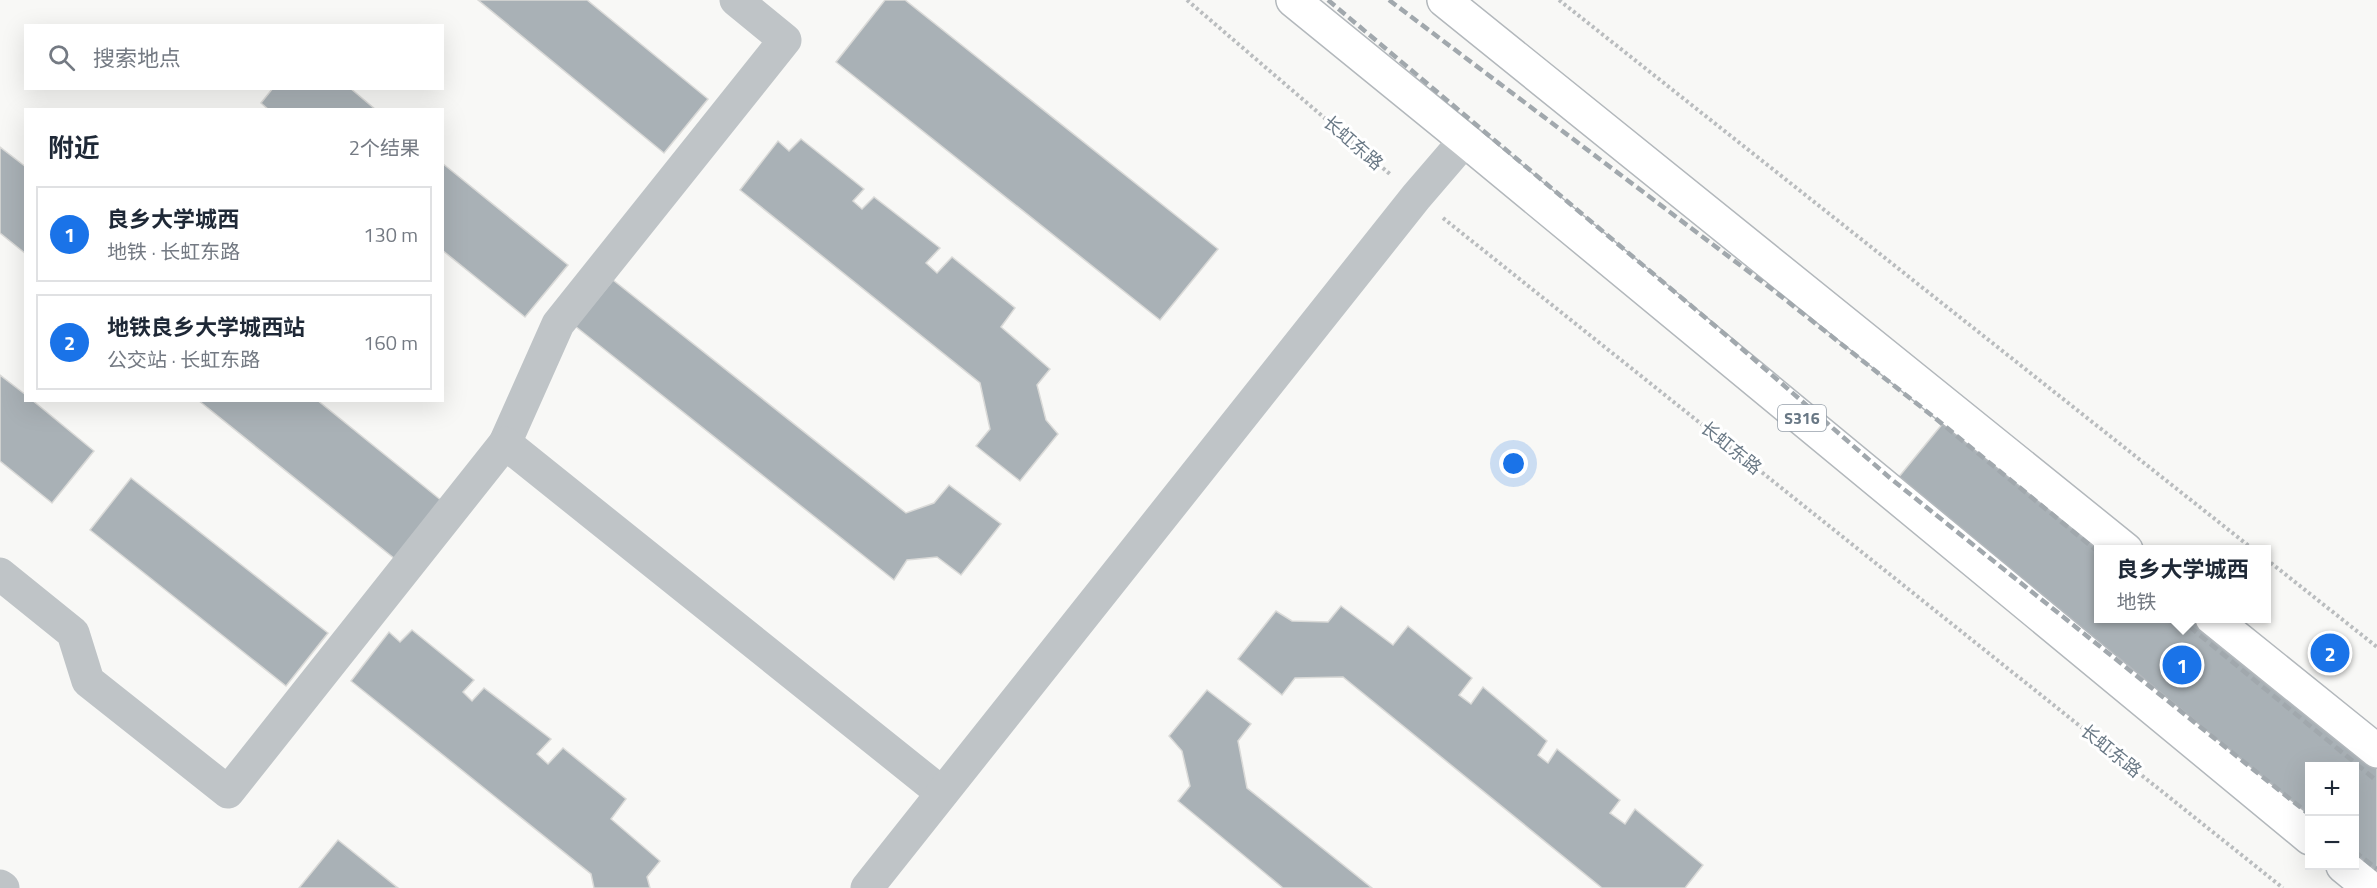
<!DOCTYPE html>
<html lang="zh">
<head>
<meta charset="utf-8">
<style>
  body { margin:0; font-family:"Titillium Web","Noto Sans SC",sans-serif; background:#f2f2f3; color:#1f2937 }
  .controls { position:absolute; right:18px; bottom:18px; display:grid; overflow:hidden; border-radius:0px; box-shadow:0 6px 24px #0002 }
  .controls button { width:54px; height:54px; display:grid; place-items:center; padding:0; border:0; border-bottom:2px solid #e0e1e3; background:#fff; color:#1f2937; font:30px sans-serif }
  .you { position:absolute; left:1514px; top:464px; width:21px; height:21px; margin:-15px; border:4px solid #fff; border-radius:50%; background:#1a73e8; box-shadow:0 0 0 9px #1a73e833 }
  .badge { display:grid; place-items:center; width:39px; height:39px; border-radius:50%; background:#1a73e8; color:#fff; font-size:20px; font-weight:700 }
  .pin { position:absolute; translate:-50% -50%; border:3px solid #fff; box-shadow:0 2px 6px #0006 }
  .popup { position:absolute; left:2094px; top:545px; width:177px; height:78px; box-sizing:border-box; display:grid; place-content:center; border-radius:0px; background:#fff; filter:drop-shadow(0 2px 4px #0005); font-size:20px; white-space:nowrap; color:#747a83 }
  .popup b { font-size:22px; color:#1f2937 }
  .popup::after { content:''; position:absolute; left:50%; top:100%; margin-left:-12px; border:12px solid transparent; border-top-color:#fff }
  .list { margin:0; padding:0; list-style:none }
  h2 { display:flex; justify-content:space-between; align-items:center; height:78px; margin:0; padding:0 24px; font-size:26px }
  h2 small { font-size:20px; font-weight:400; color:#747a83 }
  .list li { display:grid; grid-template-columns:39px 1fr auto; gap:18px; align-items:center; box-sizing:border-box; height:96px; margin:0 12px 12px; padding:0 12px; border:2px solid #e0e1e3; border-radius:0px }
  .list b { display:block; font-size:22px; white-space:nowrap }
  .list p { margin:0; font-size:20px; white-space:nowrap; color:#747a83 }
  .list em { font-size:20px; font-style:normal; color:#747a83 }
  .icon { flex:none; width:33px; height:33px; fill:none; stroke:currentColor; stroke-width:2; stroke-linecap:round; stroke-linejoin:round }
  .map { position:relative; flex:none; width:2377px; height:888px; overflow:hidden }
  .search { position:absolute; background:#fff; box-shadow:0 6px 24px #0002; left:24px; top:24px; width:420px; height:66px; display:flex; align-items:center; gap:15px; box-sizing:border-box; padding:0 21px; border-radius:0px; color:#747a83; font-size:22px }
  .panel { position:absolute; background:#fff; box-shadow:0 6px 24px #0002; left:24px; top:108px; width:420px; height:294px; border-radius:0px }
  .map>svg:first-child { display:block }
</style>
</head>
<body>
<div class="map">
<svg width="2377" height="888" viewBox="0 0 2377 888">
  <rect width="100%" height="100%" fill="#f8f8f6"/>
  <g fill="#a9b1b6" stroke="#dadad8" stroke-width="1.5">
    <path d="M478 0H587L708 99 664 153Z"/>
    <path d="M885 0H905L1218 249 1160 320 836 62Z"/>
    <path d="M273 88H350L376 110H269L261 103Z"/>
    <path d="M801 139 864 189 853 201 862 209 874 197 940 248 926 263 937 273 952 257 1015 308 1001 327 1050 369 1037 385 1046 420 1058 434 1020 481 976 446 990 429 980 383 740 190 778 141 789 151Z"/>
    <path d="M0 147 26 167V254L0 233Z"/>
    <path d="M442 163 568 265 525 317 442 250Z"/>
    <path d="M613 280 906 513 934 503 949 485 1001 524 961 575 937 557 907 560 894 580 575 326Z"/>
    <path d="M0 375 26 395V400H32L94 451 52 503 0 461Z"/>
    <path d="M198 400H317L442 501 395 559Z"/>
    <path d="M1953 411 2124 550H2098V618H2209L2377 755V888L2354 866V766H2310V839L1884 495Z"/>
    <path d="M131 478 328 633 286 686 90 530Z"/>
    <path d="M1341 606 1393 645 1408 626 1472 678 1459 695 1471 704 1483 687 1547 741 1538 755 1548 763 1557 749 1620 800 1610 813 1625 824 1635 809 1703 865 1685 888H1602L1343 677 1295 678 1282 695 1238 659 1276 611 1292 621 1328 622Z"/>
    <path d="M412 630 474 680 463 692 472 701 484 688 551 739 537 754 548 764 563 748 626 799 611 819 660 861 647 877 650 888H594L591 874 351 681 389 632 400 642Z"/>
    <path d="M1207 690 1251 724 1238 741 1247 788 1372 888H1283L1178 801 1190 786 1182 751 1169 736Z"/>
    <path d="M338 840 398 888H299Z"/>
  </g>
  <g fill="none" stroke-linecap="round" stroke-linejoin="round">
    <g stroke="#b3b8bc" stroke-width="36">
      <g id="primary">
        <path d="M1293 0 1465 140 2310 838"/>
        <path d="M1444 0 2126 550"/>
        <path d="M2212 618 2377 751"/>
        <path d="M2343 866 2370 888"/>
      </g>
    </g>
    <g stroke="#babdbf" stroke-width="4" stroke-dasharray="3 3" stroke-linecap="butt">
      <path d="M1187 0 1391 175"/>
      <path d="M1559 0 2254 550"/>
      <path d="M1443 218 2283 888"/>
      <path d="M2266 559 2377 647"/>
    </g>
    <g stroke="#bfc4c7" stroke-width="33">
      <path d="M505 443 558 324 785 40 736 0"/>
      <path d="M0 574 73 633 88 681 228 792 505 443 942 793"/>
    </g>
    <g stroke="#bfc4c7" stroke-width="33">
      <path d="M0 886 3 888"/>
      <path d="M867 888 1416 197 1465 140"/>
    </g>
    <use href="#primary" stroke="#fff" stroke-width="33"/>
    <g stroke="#a1a8ad" stroke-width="4.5" stroke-dasharray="9 4.5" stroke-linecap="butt">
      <path d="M1328 0 1733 341 1890 478 2310 815"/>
      <path d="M1389 0 1773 290 1935 418 2098 552"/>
      <path d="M2179 618 2377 781"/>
      <path d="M2354 851 2377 869"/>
    </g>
  </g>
  <g text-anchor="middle" stroke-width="6" stroke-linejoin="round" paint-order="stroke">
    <rect fill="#fff" stroke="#96a0aa" stroke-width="1.5" x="1778" y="405" width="48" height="26" rx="4.5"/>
    <g font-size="16" font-weight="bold" fill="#697885">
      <text x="1802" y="424">S316</text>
    </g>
    <g font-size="18" fill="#697885" stroke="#fff">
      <text transform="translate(1353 143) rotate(41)" y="6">长虹东路</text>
      <text transform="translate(1731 448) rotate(39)" y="6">长虹东路</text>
      <text transform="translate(2111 751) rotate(39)" y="6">长虹东路</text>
    </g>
  </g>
</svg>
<div class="controls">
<button>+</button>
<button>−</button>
</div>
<div class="you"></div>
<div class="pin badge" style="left:2182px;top:665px">1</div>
<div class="popup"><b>良乡大学城西</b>地铁</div>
<div class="pin badge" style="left:2330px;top:653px">2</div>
<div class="search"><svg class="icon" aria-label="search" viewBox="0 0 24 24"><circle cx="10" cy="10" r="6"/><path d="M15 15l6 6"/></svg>搜索地点</div>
<section class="panel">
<h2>附近<small>2个结果</small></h2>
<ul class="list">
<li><span class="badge">1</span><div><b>良乡大学城西</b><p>地铁 · 长虹东路</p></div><em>130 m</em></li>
<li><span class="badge">2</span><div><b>地铁良乡大学城西站</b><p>公交站 · 长虹东路</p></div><em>160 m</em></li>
</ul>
</section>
</div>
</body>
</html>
